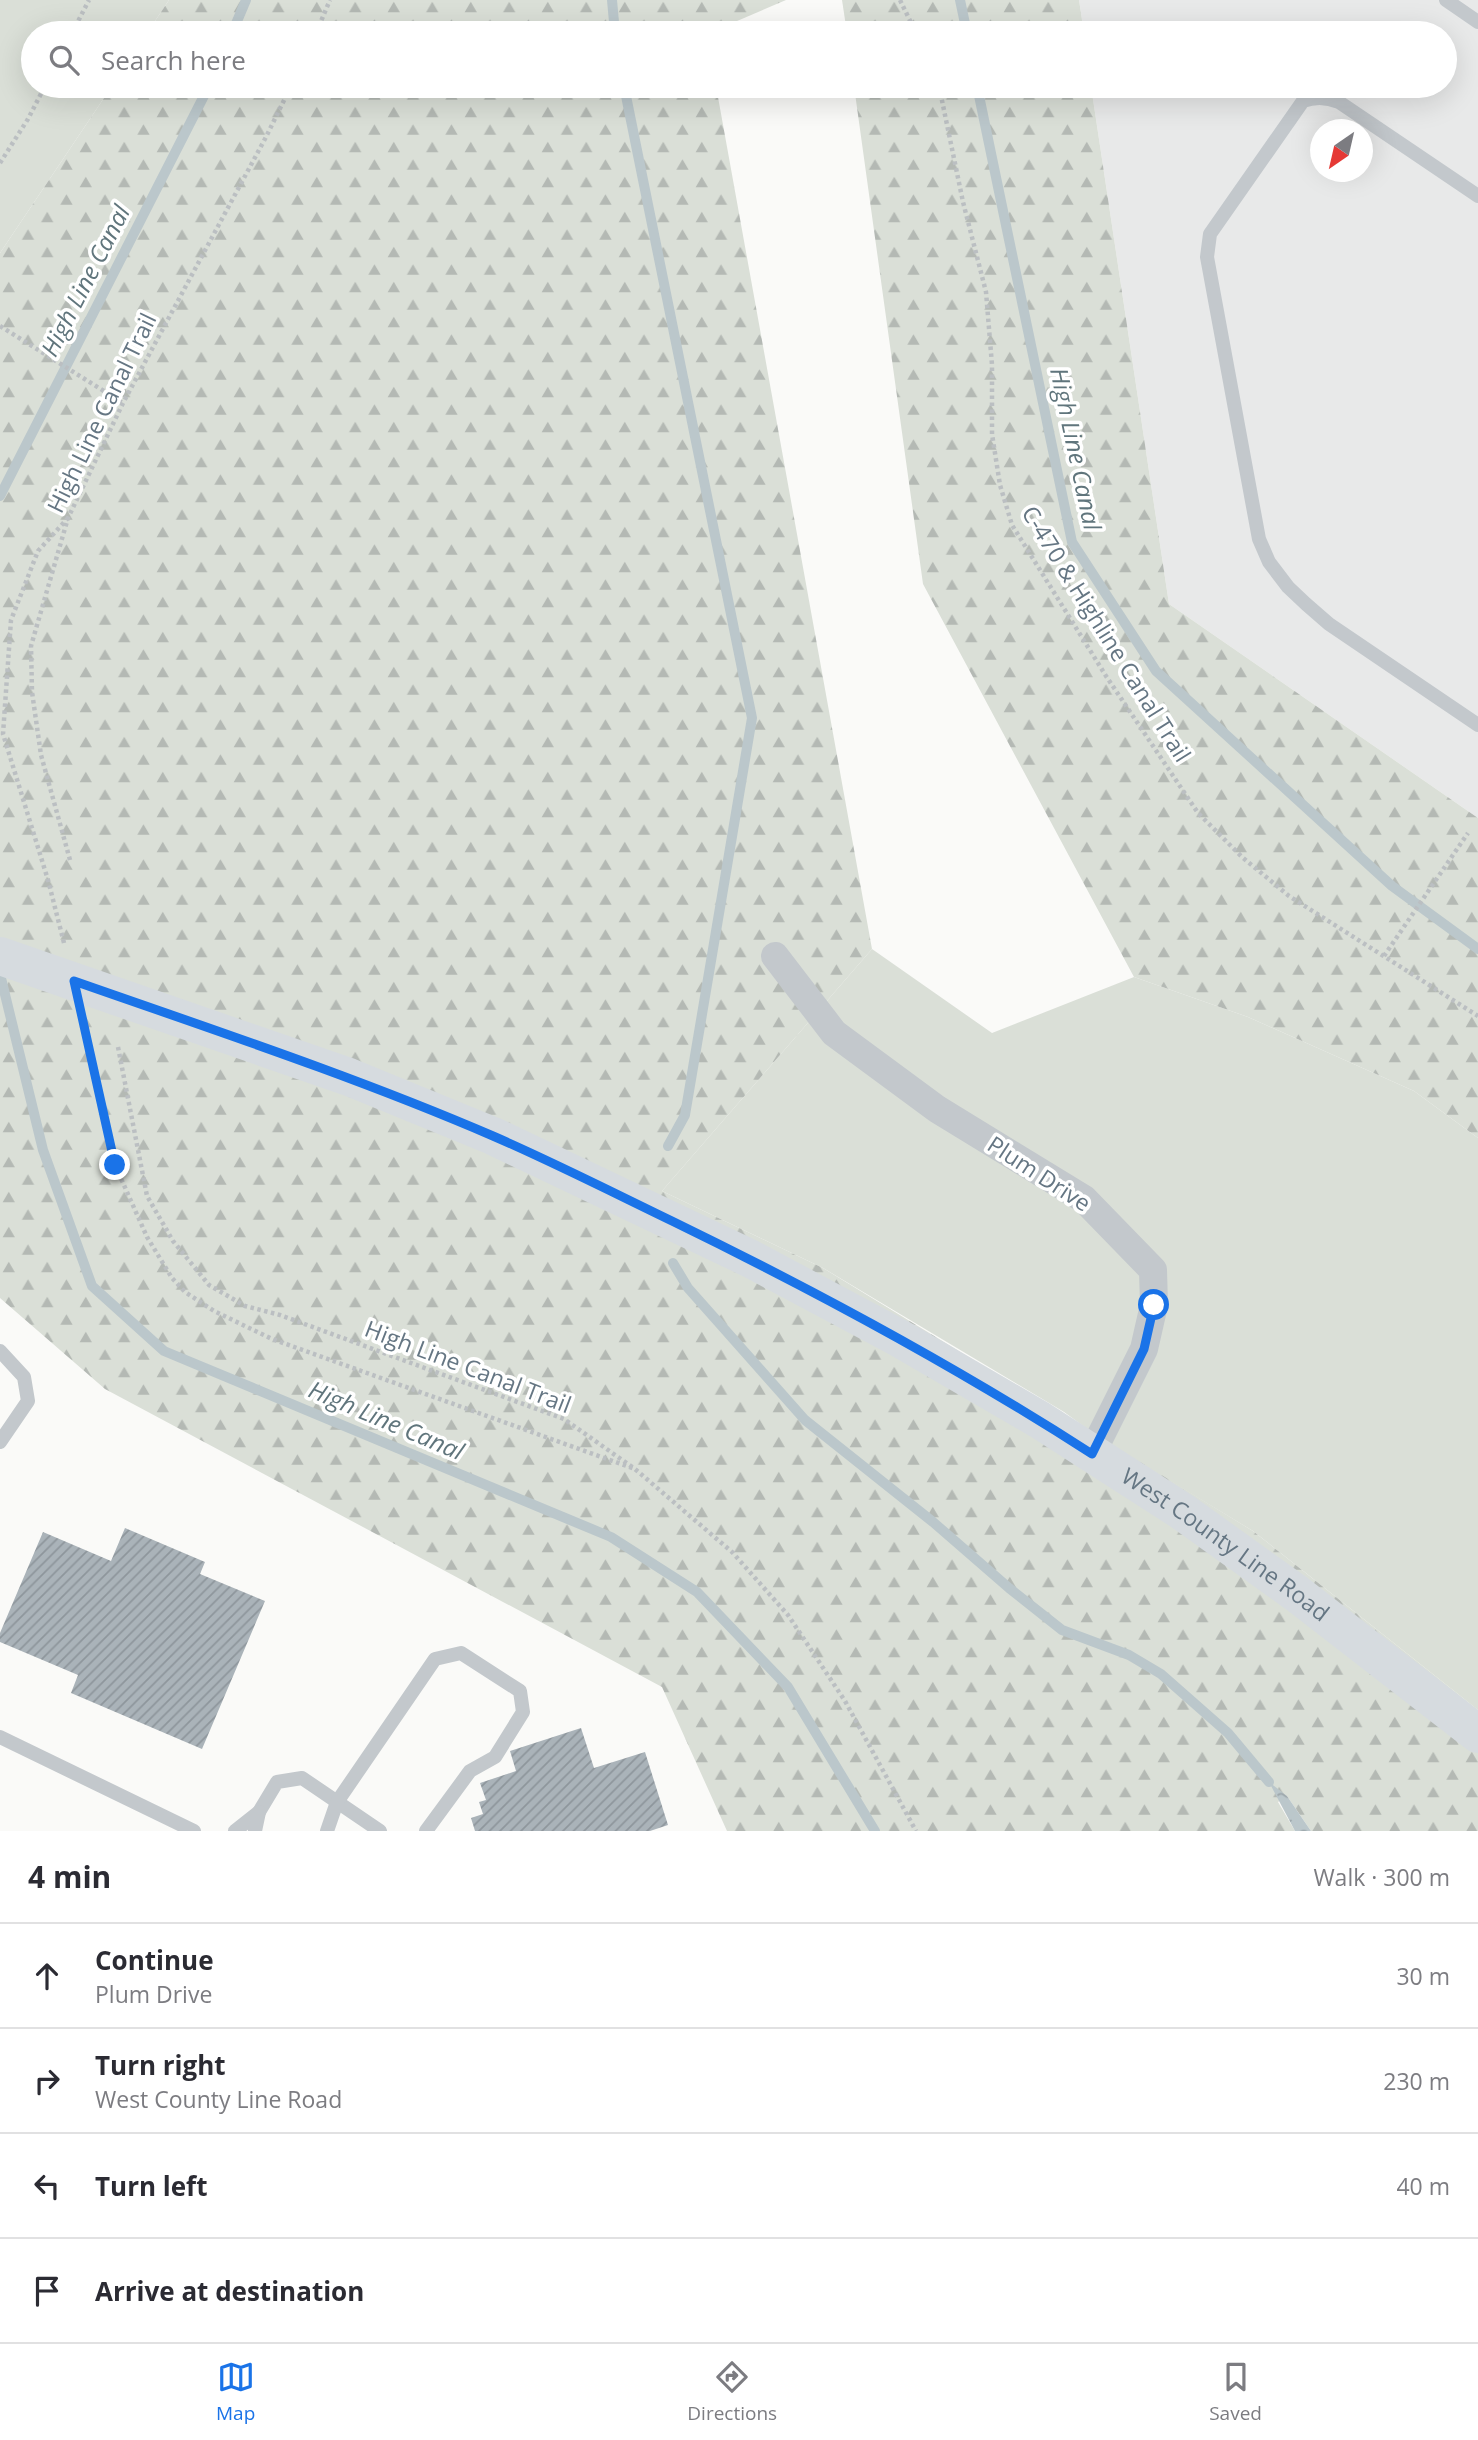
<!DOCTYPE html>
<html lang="en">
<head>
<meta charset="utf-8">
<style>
  body { margin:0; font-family:"Open Sans",sans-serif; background:#f7f7f7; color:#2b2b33 }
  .compass { position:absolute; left:1310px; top:119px; width:63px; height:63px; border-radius:50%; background:#fff; box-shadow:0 7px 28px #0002; rotate:214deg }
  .stop { position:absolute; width:21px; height:21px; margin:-16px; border:5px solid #1a73e8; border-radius:50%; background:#fff }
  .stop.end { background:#1a73e8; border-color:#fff; box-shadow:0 2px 7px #0008 }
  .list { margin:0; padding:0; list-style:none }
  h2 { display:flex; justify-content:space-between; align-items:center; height:91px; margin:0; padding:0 28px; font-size:30px }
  h2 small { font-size:23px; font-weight:400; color:#7c7c81 }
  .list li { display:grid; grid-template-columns:46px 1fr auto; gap:21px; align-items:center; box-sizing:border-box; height:105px; padding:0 28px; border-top:2px solid #e1e1e2 }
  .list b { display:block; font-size:26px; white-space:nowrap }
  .list p { margin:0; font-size:23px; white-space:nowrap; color:#7c7c81 }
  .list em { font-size:23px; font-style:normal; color:#7c7c81 }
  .icon { flex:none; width:38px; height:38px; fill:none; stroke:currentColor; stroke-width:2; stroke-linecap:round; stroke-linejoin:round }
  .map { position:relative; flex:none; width:1478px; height:1831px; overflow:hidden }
  .search { position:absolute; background:#fff; box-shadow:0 7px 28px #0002; left:21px; right:21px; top:21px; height:77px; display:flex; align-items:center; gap:18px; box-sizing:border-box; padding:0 24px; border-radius:38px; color:#7c7c81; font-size:26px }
  .sheet { height:511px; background:#fff }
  nav { display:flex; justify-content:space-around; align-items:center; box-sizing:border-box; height:98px; border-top:2px solid #e1e1e2; background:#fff; font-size:19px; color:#7c7c81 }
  nav a { display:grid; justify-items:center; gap:4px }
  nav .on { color:#1a73e8 }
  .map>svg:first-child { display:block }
</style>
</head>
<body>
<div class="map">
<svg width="1478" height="1831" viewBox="0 0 1478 1831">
  <defs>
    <pattern id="forest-firs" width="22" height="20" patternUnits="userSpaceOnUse" patternTransform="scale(1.75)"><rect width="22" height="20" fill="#dadfd7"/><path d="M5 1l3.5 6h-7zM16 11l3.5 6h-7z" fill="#b4b9b4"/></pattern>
    <pattern id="water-ripples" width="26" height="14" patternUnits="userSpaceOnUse" patternTransform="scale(1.75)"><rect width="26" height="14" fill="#bbc7cb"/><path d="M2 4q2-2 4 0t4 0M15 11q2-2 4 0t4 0" fill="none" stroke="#9ca6aa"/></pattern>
    <pattern id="building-hatch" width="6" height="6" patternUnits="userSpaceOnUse" patternTransform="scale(1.75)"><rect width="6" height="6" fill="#aab3b9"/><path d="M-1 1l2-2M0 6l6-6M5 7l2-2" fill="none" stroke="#8e969c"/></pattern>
  </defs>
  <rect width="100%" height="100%" fill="#fafaf8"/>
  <path fill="#e8e9e9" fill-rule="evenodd" d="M1079 0H1478V818L1169 604 1091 86H1445V33H1084ZM1320 130H1362V172H1320Z"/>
  <g fill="#dadfd7">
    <path d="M0 0H169L147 33H33V86H112L0 253Z"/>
    <path d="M872 949 992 1033 1134 977 1248 1017 1414 1091 1478 1138V1710L1253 1531 1104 1441 1064 1412 823 1268 662 1191Z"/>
  </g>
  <g fill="url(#forest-firs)">
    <path d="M169 0H786L709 33H147Z"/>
    <path d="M842 0H1079L1084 33H847Z"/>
    <path d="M112 86H716L872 949 662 1191 823 1268 1253 1531 1478 1710V1831H1311L1287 1796 1278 1802 1295 1831H727L662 1687 105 1389 0 1298V253Z"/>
    <path d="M854 86H1091L1169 604 1478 818V1138L1414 1091 1248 1017 1134 977 923 584Z"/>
  </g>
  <path fill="url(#water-ripples)" d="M1269 1782 1287 1796 1311 1831H1295Z"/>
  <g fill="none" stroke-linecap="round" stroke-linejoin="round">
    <g stroke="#bbc7cb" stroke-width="10">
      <path d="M612 0 615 33"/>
      <path d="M960 0 967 33"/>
      <path d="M232 33 246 0"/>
      <path d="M624 86 752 718 685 1115 668 1146"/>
      <path d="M977 86 1072 542 1156 671 1392 886 1478 949"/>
      <path d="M0 496 209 86"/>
      <path d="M0 974 43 1150 92 1286 164 1351 611 1537 697 1592 788 1687 875 1831"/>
      <path d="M673 1263 688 1288 805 1420 933 1522 1009 1588 1062 1630 1129 1655 1161 1674 1228 1733 1269 1782"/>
    </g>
  </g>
  <g fill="url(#building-hatch)">
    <path d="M125 1528 205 1562 200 1574 265 1601 202 1749 71 1693 78 1675 0 1642V1633L43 1532 111 1561Z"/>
    <path d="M581 1728 594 1768 645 1752 668 1825 650 1831H475L471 1818 483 1814 479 1802 486 1800 480 1783 516 1771 510 1751Z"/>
  </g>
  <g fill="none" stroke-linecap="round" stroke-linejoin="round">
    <g stroke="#bbbfc2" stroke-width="4.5" stroke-dasharray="3.5 3.5" stroke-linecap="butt">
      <path d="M900 0 916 33"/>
      <path d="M72 33 89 0"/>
      <path d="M316 33 330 0"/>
      <path d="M939 86 963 202 986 292 992 365V434L1000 485 1012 525 1106 676 1198 813 1242 857 1289 896 1478 1016"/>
      <path d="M0 163 28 119 45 86"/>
      <path d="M0 326 123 403"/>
      <path d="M70 860 41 755 32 692 31 646 68 518 123 403 266 137 291 86"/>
      <path d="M64 943 48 880 3 734 11 620 38 551 68 518"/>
      <path d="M1384 956 1468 833"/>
      <path d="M83 1023 115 1165 147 1237 172 1278 185 1292 214 1311 272 1339 635 1469"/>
      <path d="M118 1047 147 1196 173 1241 209 1285 245 1306 280 1315 564 1419 635 1469 732 1552 788 1615 845 1701 916 1831"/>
    </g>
    <g stroke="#c3c8cc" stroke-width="14">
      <path d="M1446 0 1478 22"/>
      <path d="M1478 196 1339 102C1327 97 1316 96 1303 101L1210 234 1207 257 1259 539 1269 562 1288 587 1306 604 1329 624 1478 725"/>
      <path d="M0 1351 24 1377 28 1401 0 1442"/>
      <path d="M0 1737 194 1831"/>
      <path d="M259 1812 277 1782 302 1778 380 1831"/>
      <path d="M235 1831 259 1812 255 1831"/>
      <path d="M327 1831 337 1802 435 1659 461 1653 520 1691 523 1712 495 1757 470 1771 426 1831"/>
    </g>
    <path stroke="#c3c8cc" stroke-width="28" d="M775 956 834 1033 937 1109 1084 1199 1153 1270 1154 1305 1144 1349 1092 1453"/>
    <path stroke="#d6dbdf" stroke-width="38" id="s1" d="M0 956 349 1077 493 1136 751 1259 899 1338 1040 1420 1183 1512 1296 1593 1478 1734"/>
  </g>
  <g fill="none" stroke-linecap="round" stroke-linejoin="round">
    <path stroke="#1a73e8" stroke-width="9" d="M115 1165 74 981C214 1030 356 1077 493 1136 553 1162 612 1192 672 1221 816 1291 957 1367 1092 1454L1144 1349 1154 1305"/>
  </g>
  <g text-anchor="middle" stroke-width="7" stroke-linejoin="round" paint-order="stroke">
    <g font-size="23" fill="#657683" stroke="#fff">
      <text transform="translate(102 413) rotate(-64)" y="8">High Line Canal Trail</text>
      <text transform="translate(1106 634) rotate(58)" y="8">C-470 &amp; Highline Canal Trail</text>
      <text transform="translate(1039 1174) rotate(33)" y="8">Plum Drive</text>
      <text transform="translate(468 1367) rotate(21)" y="8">High Line Canal Trail</text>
      <text dy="8" stroke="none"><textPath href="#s1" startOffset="1365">West County Line Road</textPath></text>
    </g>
    <g font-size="24" font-style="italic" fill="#60757c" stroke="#fff">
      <text transform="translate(86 281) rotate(-63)" y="8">High Line Canal</text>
      <text transform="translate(1075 449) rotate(78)" y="8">High Line Canal</text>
      <text transform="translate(386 1421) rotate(23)" y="8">High Line Canal</text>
    </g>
  </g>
</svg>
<svg class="compass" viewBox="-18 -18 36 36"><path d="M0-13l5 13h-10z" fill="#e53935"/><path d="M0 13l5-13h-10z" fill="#7c7c81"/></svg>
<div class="stop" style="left:1154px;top:1305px"></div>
<div class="stop end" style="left:115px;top:1165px"></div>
<div class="search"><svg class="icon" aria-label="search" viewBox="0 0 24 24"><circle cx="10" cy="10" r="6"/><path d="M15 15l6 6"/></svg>Search here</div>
</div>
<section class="sheet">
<h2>4 min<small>Walk · 300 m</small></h2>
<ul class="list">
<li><svg class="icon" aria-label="ahead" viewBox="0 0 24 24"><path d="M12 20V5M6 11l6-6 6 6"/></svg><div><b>Continue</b><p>Plum Drive</p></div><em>30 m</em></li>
<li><svg class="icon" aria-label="right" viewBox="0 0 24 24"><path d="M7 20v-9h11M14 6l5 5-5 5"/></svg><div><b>Turn right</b><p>West County Line Road</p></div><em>230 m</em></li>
<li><svg class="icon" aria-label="left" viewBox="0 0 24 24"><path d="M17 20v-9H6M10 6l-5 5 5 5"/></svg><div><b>Turn left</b></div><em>40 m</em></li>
<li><svg class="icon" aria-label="arrive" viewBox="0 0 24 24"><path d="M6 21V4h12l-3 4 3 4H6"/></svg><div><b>Arrive at destination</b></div></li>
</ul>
</section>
<nav>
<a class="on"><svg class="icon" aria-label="map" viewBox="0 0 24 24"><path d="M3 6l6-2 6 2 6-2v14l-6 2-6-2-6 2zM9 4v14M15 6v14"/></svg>Map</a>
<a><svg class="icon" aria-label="directions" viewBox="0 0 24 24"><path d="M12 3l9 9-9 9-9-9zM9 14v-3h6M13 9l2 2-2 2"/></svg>Directions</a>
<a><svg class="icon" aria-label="saved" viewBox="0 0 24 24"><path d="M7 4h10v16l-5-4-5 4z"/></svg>Saved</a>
</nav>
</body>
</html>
